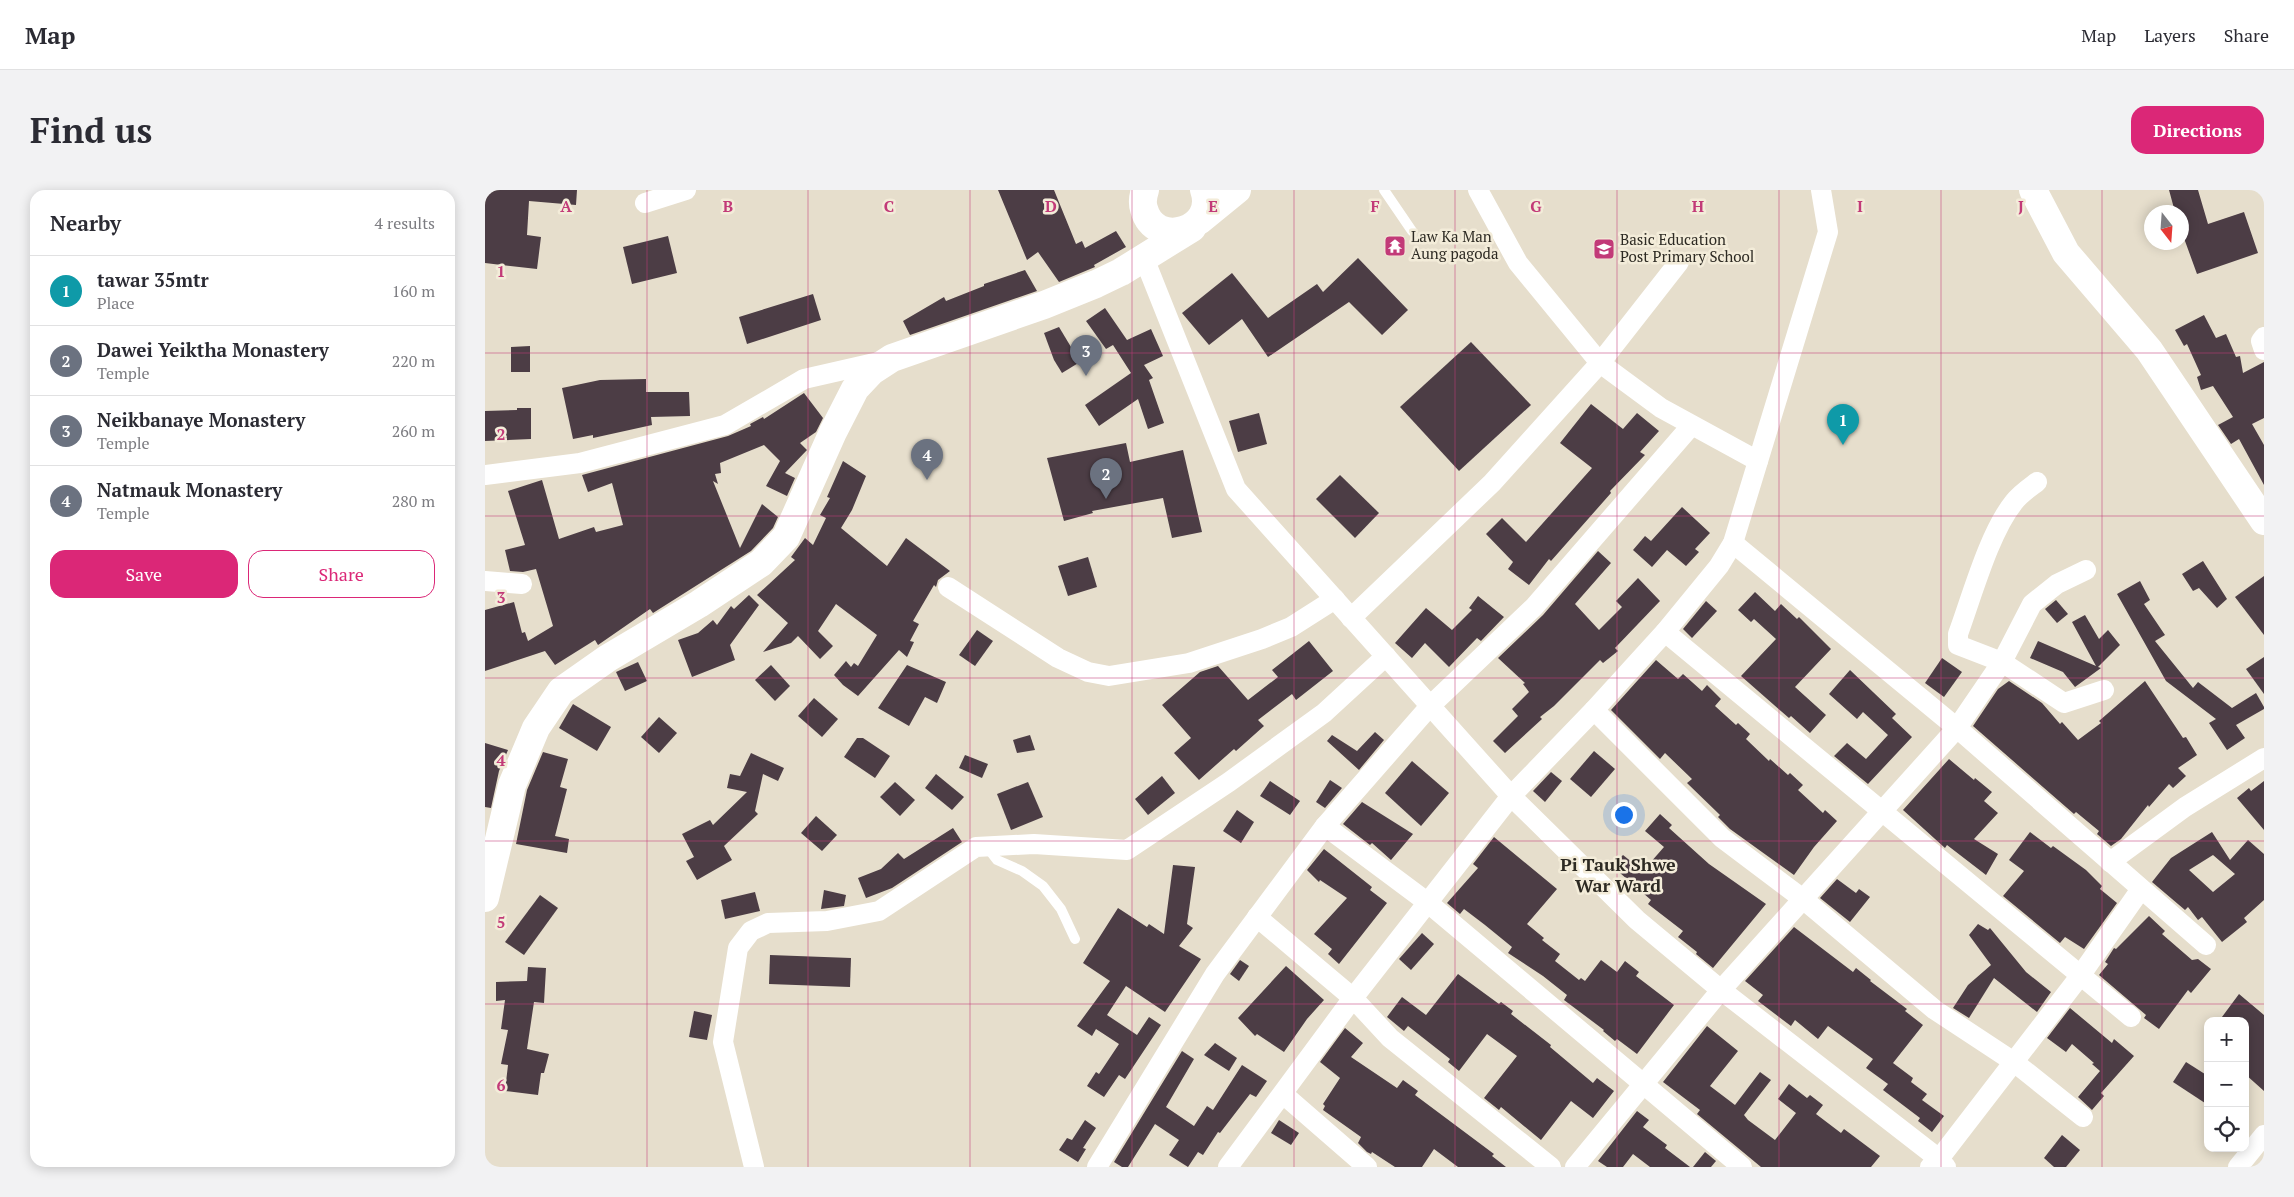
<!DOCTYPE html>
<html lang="en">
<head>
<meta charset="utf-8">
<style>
  body { margin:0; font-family:"PT Serif",serif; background:#f2f2f3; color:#2b2b33 }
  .controls { position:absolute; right:15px; bottom:15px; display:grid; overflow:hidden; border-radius:10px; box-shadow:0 2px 12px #0003 }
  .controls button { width:45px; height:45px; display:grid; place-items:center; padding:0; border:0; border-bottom:1px solid #e1e1e2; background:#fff; color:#2b2b33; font:25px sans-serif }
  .compass { position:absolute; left:1659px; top:15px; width:45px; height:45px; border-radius:50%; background:#fff; box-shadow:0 2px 12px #0003; rotate:163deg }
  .you { position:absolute; left:1138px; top:624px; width:18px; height:18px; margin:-12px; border:4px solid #fff; border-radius:50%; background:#1a73e8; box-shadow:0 0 0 8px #1a73e833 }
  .badge { display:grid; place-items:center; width:32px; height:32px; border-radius:50%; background:#db2777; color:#fff; font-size:16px; font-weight:700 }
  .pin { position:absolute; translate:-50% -41px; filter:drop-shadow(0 1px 2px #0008) }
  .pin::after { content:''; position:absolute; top:26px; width:18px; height:15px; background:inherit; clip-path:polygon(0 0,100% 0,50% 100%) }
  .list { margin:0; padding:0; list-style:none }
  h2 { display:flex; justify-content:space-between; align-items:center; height:65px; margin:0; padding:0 20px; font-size:21px }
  h2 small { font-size:16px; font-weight:400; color:#7c7c81 }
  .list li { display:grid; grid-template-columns:32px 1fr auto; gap:15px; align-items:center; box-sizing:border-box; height:70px; padding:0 20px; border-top:1px solid #e1e1e2 }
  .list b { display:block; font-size:19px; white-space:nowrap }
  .list p { margin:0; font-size:16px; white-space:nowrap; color:#7c7c81 }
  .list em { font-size:16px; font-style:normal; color:#7c7c81 }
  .actions { display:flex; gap:10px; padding:15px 20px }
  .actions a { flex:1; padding:11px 0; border:1px solid #db2777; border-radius:15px; text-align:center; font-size:18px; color:#db2777 }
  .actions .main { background:#db2777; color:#fff }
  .icon { flex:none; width:28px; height:28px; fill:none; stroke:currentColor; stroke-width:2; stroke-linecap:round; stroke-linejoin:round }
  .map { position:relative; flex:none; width:1779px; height:977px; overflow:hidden; border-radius:15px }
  header { display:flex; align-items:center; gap:30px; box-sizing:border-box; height:70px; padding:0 25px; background:#fff; border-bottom:1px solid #e1e1e2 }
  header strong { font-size:24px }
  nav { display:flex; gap:28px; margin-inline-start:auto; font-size:18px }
  .intro { display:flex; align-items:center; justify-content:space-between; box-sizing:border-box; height:120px; padding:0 30px }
  h1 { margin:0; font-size:35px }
  .button { padding:12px 22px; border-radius:15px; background:#db2777; color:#fff; font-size:18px; font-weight:700 }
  main { display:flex; gap:30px; padding:0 30px }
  aside { flex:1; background:#fff; border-radius:15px; box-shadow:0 2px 12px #0003 }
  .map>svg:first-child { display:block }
</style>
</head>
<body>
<header>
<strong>Map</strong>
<nav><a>Map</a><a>Layers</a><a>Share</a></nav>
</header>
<div class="intro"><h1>Find us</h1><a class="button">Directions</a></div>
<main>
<aside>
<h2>Nearby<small>4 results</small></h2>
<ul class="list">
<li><span class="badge" style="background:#0f9aa8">1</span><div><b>tawar 35mtr</b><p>Place</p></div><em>160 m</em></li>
<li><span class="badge" style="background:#6b7280">2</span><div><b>Dawei Yeiktha Monastery</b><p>Temple</p></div><em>220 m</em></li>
<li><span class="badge" style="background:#6b7280">3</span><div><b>Neikbanaye Monastery</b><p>Temple</p></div><em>260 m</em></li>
<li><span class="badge" style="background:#6b7280">4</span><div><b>Natmauk Monastery</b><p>Temple</p></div><em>280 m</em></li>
</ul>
<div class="actions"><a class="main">Save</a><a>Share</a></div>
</aside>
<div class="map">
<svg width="1779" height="977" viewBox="0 0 1779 977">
  <rect width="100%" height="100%" fill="#e6decc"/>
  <g fill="#4c3d45" fill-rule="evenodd">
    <path d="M0 0H92L91 15 44 11 42 45 56 47 52 79 0 73Z"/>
    <path d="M513 0H569L591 54 597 51 600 58 631 41 641 57 609 75 610 77 574 92 553 62 542 70Z"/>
    <path d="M1684 0H1713L1723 34 1759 22 1773 63 1712 84 1696 40V22H1690Z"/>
    <path d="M183 46 192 83 147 94 138 57Z"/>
    <path d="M873 68 923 120 897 145 864 112 783 167 757 129 724 155 697 123 747 83 783 128 832 94 838 102Z"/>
    <path d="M540 80 552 101 425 145 418 131 459 107 461 111 499 96V94Z"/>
    <path d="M328 104 336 130 262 154 254 127Z"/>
    <path d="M620 118 642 150 666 139 678 166 659 175 668 188 664 190 679 233 663 239 653 209 614 236 600 215 646 183 628 155 621 159 601 131Z"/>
    <path d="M1719 125 1731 148 1741 144 1751 167 1755 166 1758 183 1779 172V228L1767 234 1779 255V295L1754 249 1746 254 1733 235 1748 227 1728 196 1716 200 1712 187 1716 185 1702 154 1699 156 1690 140Z"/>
    <path d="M574 137 595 172 577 183 569 170 559 143Z"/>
    <path d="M986 152 1046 215 974 281 915 217Z"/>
    <path d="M45 156V182H26V157Z"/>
    <path d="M161 189V202H204L205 226 166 227 167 235 108 248V245L88 249 77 198 115 190Z"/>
    <path d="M319 203 338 228 331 242 315 253 322 260 300 283 310 288 302 306 281 296 295 271 279 255 235 273 236 283 230 284 233 294 228 291 255 358 277 314 293 327 288 338 266 361 168 423 165 419 113 455 110 450 70 475 60 461 0 481V420L29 412 37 443 40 442 43 451 68 436 51 379 38 382 25 381 20 360 40 355 23 301 57 290 74 349 109 337 111 342 138 335 127 293 103 302 97 285 243 246 266 236 265 234 278 227 279 229Z"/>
    <path d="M1106 214 1138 239 1152 223 1174 241 1155 262 1160 265 1125 301 1126 303 1066 371 1064 369 1044 395 1023 379 1028 372 1001 344 1017 328 1041 352 1107 278 1075 253Z"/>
    <path d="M32 218H46V249L0 251V221L32 220Z"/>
    <path d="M774 223 782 254 753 262 744 231Z"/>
    <path d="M641 253 645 272 698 260 717 342 687 348 678 308 607 321 608 323 579 331 562 268Z"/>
    <path d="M358 271 381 286 367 320 356 338 402 376 421 348 465 381 453 390 451 397 449 395 428 431 434 434 425 451 429 452 422 467 414 460 373 506 358 495 349 485 361 471 366 477 369 473 373 476 392 445 351 414 333 441 348 456 335 469 313 446 306 453 278 462 303 433 272 405 310 370 306 367 320 348 328 355 341 328 335 325 345 308 342 307Z"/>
    <path d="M855 285 894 323 870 348 831 309Z"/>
    <path d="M1197 317 1225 343 1210 359 1214 362 1201 376 1182 360 1167 377 1148 360 1160 346 1166 351Z"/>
    <path d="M1113 361 1126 373 1090 414 1114 440 1137 417 1131 411 1153 388 1175 411 1130 458 1133 461 1118 473 1115 470 1069 516 1055 527 1057 529 1020 563 1008 551 1033 526 1027 519 1044 502 1038 494 1040 493 1013 468 1058 425Z"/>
    <path d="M603 367 612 397 583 406 573 376Z"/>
    <path d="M1718 371 1742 409 1732 418 1714 398 1708 401 1697 384Z"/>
    <path d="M1779 386V445L1750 407Z"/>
    <path d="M1655 391 1665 410 1659 414 1680 445 1670 451 1708 498 1713 492 1747 518 1771 503 1779 517V519L1751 535 1760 548 1742 560 1724 533 1731 529 1681 491 1632 404Z"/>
    <path d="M1270 402 1290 421 1296 414 1312 429 1314 427 1346 459 1310 497 1341 525 1325 543 1306 526 1304 528 1256 486 1291 449 1269 429 1266 432 1253 420Z"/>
    <path d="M264 405 274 415 245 455 250 470 207 487 193 450 213 443 228 430 232 435 246 416 249 419Z"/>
    <path d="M993 406 1019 427 996 451 992 448 964 477 940 453 927 468 910 453 941 418 967 440 987 420 984 418Z"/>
    <path d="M1571 410 1583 424 1572 433 1560 419Z"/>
    <path d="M1221 411 1232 421 1207 448 1198 439Z"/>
    <path d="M1600 425 1614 449 1623 440 1635 455 1613 477 1616 478 1590 497 1578 482 1545 468 1553 451 1611 476 1587 432Z"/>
    <path d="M492 440 508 451 490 476 474 465Z"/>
    <path d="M824 451 848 481 811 510 807 504 773 530 779 536 751 561 749 559 714 590 689 563 706 548 677 515 715 482 733 476 763 510 793 487 787 480Z"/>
    <path d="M1779 467V504L1761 479Z"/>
    <path d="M1457 468 1477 482 1459 507 1440 493Z"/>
    <path d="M1171 470 1193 489 1198 484 1217 501 1222 495 1236 509 1230 516 1251 535 1253 533 1265 544 1261 549 1284 571 1285 569 1303 585 1305 583 1318 595 1313 600 1338 623 1340 620 1352 631 1329 657 1309 685 1245 639 1233 627 1235 625 1202 593 1207 589 1180 563 1175 569 1126 520Z"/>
    <path d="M153 472 162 491 140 501 131 482Z"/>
    <path d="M286 475 305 496 290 511 270 490Z"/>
    <path d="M422 475 461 492 452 513 440 507 424 536 393 518Z"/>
    <path d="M1365 480 1411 524 1407 528 1427 547 1383 594 1349 566 1362 553 1381 569 1403 545 1378 522 1372 529 1344 504Z"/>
    <path d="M1524 491 1557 513 1575 534 1577 532 1593 550 1616 533 1614 531 1660 491 1698 548 1701 547 1712 565 1693 578 1701 586 1688 598 1684 594 1664 617 1663 615 1636 649 1626 656 1612 644 1614 641 1591 622 1589 624 1488 536 1513 499Z"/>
    <path d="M329 508 353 529 337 547 313 526Z"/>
    <path d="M88 514 126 537 112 561 74 538Z"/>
    <path d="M174 527 192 543 174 563 156 547Z"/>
    <path d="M890 542 899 550 874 580 842 551 847 545 872 561Z"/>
    <path d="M545 545 550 560 532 563 528 550Z"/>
    <path d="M372 548H378L405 566 390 588 359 567Z"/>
    <path d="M0 553 23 560 14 581 6 618 0 617Z"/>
    <path d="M1109 561 1130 579 1106 607 1085 589Z"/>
    <path d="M58 562 83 569 75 597 82 599 70 646 84 649 82 663 31 654 42 600Z"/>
    <path d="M266 563 299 578 293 591 278 584 270 621 273 624 239 656 247 670 212 690 201 671 209 667 197 644 225 630 228 635 262 602 242 598 245 584 255 586Z"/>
    <path d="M480 565 503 574 497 588 474 578Z"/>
    <path d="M1464 569 1489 590 1490 588 1507 602 1499 611 1513 623 1489 649 1513 664 1501 685 1462 655 1460 658 1418 620Z"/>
    <path d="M927 571 964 603 936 636 900 603Z"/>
    <path d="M1066 582 1077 591 1060 612 1048 601Z"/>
    <path d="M451 584 479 607 467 620 440 598Z"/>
    <path d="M677 586 690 603 663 625 650 609Z"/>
    <path d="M845 590 857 598 840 618 831 612Z"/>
    <path d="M785 591 815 611 805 625 775 606Z"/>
    <path d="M1779 591V640L1752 608 1764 598 1766 601Z"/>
    <path d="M410 592 430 610 415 626 395 607Z"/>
    <path d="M543 592 558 627 526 640 512 604Z"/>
    <path d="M877 612 928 644 906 670 887 653 885 655 858 634Z"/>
    <path d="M752 620 769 632 756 653 738 641Z"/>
    <path d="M1175 624 1187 635 1184 638 1224 674 1281 714 1228 778 1211 764 1212 762 1193 747 1198 741 1163 714 1166 710 1127 676 1138 665 1158 681 1179 657 1160 641Z"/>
    <path d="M331 626 352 645 337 661 316 643Z"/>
    <path d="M468 638 477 652 407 698 381 708 373 688 396 679 413 663 419 669Z"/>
    <path d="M1545 642 1566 658 1568 656 1601 680 1617 696 1615 699 1632 713 1599 759 1580 747 1575 753 1518 706 1539 681 1524 670Z"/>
    <path d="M1727 642 1745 670 1763 650 1779 664V710L1759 728 1762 732 1737 752 1717 727 1713 730 1703 717 1700 720 1667 692 1686 668ZM1728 665 1750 684 1728 702 1704 680Z"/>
    <path d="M1009 647 1072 699 1042 734 1059 748 1057 750 1075 764 1070 771 1094 790 1096 788 1100 791 1116 770 1132 782 1140 771 1154 782 1151 786 1189 815 1152 864 1132 849 1130 851 1118 841 1119 840 1079 810 1082 805 1058 786 1023 763 1027 757 1000 735 979 719 975 724 962 713 993 678 988 674Z"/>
    <path d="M839 659 887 697 885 700 902 713 854 774 843 764 847 759 829 744 862 708 835 690 834 692 822 680Z"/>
    <path d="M688 675 710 677 702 734 708 738 694 756 716 769 680 822 641 796 622 825 652 845 664 827 676 835 640 889 634 885 619 907 602 896 611 882 614 884 634 854 611 839 607 846 592 836 625 791 598 773 633 718 662 737 664 734 679 744Z"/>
    <path d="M1352 689 1371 703 1374 699 1385 707 1365 732 1335 708Z"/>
    <path d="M339 700 361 705 359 716 336 719Z"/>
    <path d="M270 702 275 721 240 729 236 710Z"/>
    <path d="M55 705 73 718 39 765 20 752Z"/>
    <path d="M1664 726 1680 741 1677 744 1707 770 1713 769 1726 779 1706 803 1703 800 1674 839 1659 828 1661 825 1614 785 1623 774 1620 772 1629 758 1631 759Z"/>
    <path d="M1493 734 1503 740 1505 738 1541 782 1566 802 1552 822 1509 788 1484 828 1468 818 1483 795 1506 775 1484 745Z"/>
    <path d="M1309 737 1368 782 1371 778 1386 790 1385 791 1422 819 1420 821 1438 835 1408 873 1428 888 1426 892 1442 904 1437 910 1459 926 1447 942 1433 931 1435 928 1398 900 1403 894 1381 878 1388 869 1343 836 1333 849 1310 830 1306 836 1273 811 1278 805 1260 791Z"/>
    <path d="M937 743 949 754 926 780 914 769Z"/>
    <path d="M285 765 366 768 365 797 284 794Z"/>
    <path d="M755 770 764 776 754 791 745 784Z"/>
    <path d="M801 776 839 810 822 829 799 862 772 844 770 846 753 828Z"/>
    <path d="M43 777 61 778 59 813 49 812 42 859 64 864 59 883H56L53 905 20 901 23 875 16 874 23 840 16 839 20 810 11 811V792L42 791Z"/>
    <path d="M973 784 1014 814 1016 812 1028 821 1026 824 1066 855 1065 857 1108 893 1112 888 1129 901 1108 928 1086 911 1056 950 1016 917 1014 920 999 908 1032 866 1002 844 974 881 963 872 965 869 923 836 919 841 902 827 917 807 941 825Z"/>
    <path d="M1754 804 1779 825V901L1760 884V831H1734Z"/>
    <path d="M1585 818 1627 853 1629 849 1649 866 1616 903 1619 906 1607 920 1593 907 1615 881 1607 874 1609 873 1587 854 1581 862 1562 848Z"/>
    <path d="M209 821 227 825 222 850 204 847Z"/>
    <path d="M1222 836 1253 861 1225 896 1250 915 1275 882 1286 890 1259 925 1263 930 1290 950 1311 923 1293 909 1304 894 1322 908 1325 905 1338 915 1331 924 1356 943 1359 939 1395 966 1386 977H1276L1212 924 1215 920 1178 892Z"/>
    <path d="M860 838 878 853 866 867 912 898 918 890 933 901 930 905 1009 964 1007 966 1021 977H973L949 959 937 977H910L887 962 886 964 882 962 873 953 876 947 838 920 840 916 838 914 855 888 835 872Z"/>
    <path d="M730 853 752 868 744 881 719 865Z"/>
    <path d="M697 861 709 869 681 917 709 936 722 916 728 920 757 875 782 891 771 907 765 904 735 943 733 942 718 965 713 962 703 977 684 965 694 950 670 934 643 977H637L629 972Z"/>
    <path d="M1701 872 1723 886V915L1688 892Z"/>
    <path d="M1152 921 1164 930 1158 937 1182 955 1180 958 1205 977H1165L1148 964 1138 977H1122L1113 971Z"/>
    <path d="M600 930 611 938 598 958 601 959 593 972 574 960 582 948 587 950Z"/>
    <path d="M794 930 814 943 806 955 786 943Z"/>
    <path d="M1577 945 1595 960 1581 977H1569L1559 968Z"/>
    <path d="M1220 962 1231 971 1226 977H1208Z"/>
  </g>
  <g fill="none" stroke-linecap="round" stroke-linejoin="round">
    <g stroke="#fff" stroke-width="10">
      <path d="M899 0 927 41"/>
      <path d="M502 657 512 670 537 681 558 696 576 719 590 749"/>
    </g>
    <g stroke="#fff" stroke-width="20">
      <path d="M993 0 1033 73 1115 173 1176 218 1273 271"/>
      <path d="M160 13 201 0"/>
      <path d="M659 68 751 299 1026 606 1152 730 1236 800 1454 969 1461 977"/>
      <path d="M1779 147 1776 151 1779 160"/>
      <path d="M0 285 95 273 240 235 319 189 398 171"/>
      <path d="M1552 292C1544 298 1535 304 1529 312 1504 343 1487 406 1473 444V455L1517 472 1579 513 1619 500"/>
      <path d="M1248 353 1472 538 1721 755"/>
      <path d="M0 391 37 394"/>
      <path d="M463 397 573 468 603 482 624 486 704 473 777 449 806 437 850 409"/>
      <path d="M866 428 1007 293 1115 173 1194 72"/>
      <path d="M1180 442 1646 827"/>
      <path d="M1109 520 1237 648 1318 709 1450 820 1529 872 1598 927"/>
      <path d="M840 636 942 712 1257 977"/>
      <path d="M1625 672 1700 617 1779 568"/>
      <path d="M772 727 868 808 905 848 1066 977"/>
      <path d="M798 904 882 977"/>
      <path d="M269 977 238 852 253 758 266 741 283 733 342 731 394 721 491 657 549 654 642 660 744 592 839 523 901 466"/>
      <path d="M612 977 730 784 840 636 945 516 1049 417 1206 236"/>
      <path d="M743 977 868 808 1026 606 1109 520 1180 442 1234 376 1248 353 1343 42 1336 0"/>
      <path d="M1090 977 1236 800 1472 538 1517 472 1547 414 1572 394 1601 380"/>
      <path d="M1445 977 1454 969 1595 786 1656 699"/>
      <path d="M1753 977 1779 945"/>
    </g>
    <path stroke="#fff" stroke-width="28" d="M0 708 27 595 51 538 76 501 123 468 214 414 276 373 301 347 348 242 370 199 387 181 407 168 559 115 611 94 636 82 707 38"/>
    <g stroke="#fff" stroke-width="28">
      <path d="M660 0C658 6 657 13 659 19 670 60 733 40 719 0"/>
      <path d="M1548 0 1581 63 1664 160 1779 331"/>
      <path d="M714 31 752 0"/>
    </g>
  </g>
  <path fill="none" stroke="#c23a78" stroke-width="1" stroke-opacity="0.55" d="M162 0V977M323 0V977M485 0V977M647 0V977M809 0V977M970 0V977M1132 0V977M1294 0V977M1456 0V977M1617 0V977M0 163H1779M0 326H1779M0 488H1779M0 651H1779M0 814H1779"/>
  <defs>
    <g id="temple-square" transform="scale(1.125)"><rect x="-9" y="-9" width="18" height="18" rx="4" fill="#c23a78" stroke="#f3ecd9"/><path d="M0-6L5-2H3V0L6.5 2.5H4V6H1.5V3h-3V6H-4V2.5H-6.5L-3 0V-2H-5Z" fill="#fff"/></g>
    <g id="school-square" transform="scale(1.125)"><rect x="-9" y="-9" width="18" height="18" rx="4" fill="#c23a78" stroke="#f3ecd9"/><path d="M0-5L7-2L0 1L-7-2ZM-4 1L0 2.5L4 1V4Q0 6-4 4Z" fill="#fff"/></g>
  </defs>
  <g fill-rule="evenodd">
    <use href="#temple-square" x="910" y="56"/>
    <use href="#school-square" x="1119" y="59"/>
  </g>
  <g text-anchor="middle" stroke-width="5" stroke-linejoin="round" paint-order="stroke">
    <g font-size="15" fill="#2d2a23" stroke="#f3ecd9" text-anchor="start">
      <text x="926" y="52">Law Ka Man<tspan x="926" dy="17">Aung pagoda</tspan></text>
      <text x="1135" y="55">Basic Education<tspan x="1135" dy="17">Post Primary School</tspan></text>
    </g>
    <g font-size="18" font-weight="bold" fill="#2d2a23" stroke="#f3ecd9">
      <text x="1133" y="681">Pi Tauk Shwe<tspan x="1133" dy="21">War Ward</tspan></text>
    </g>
  </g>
  <g font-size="16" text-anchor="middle" font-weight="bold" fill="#c23a78" stroke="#f3ecd9" stroke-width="5" stroke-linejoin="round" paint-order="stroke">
    <text x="81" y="22">A</text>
    <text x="243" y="22">B</text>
    <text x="404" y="22">C</text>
    <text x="566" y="22">D</text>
    <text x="728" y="22">E</text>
    <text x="890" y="22">F</text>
    <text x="1051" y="22">G</text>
    <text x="1213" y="22">H</text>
    <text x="1375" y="22">I</text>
    <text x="1536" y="22">J</text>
    <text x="16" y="87">1</text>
    <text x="16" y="250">2</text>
    <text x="16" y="413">3</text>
    <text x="16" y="576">4</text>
    <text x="16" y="738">5</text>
    <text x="16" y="901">6</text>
  </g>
</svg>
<div class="controls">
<button>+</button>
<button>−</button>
<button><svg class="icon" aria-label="locate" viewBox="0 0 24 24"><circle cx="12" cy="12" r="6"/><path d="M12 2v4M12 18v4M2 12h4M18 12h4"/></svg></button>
</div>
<svg class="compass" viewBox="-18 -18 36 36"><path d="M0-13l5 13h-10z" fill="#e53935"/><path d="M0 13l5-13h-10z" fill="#7c7c81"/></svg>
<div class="you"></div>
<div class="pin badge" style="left:1358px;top:255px;background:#0f9aa8">1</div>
<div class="pin badge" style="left:621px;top:309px;background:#6b7280">2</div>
<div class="pin badge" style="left:601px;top:186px;background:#6b7280">3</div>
<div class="pin badge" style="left:442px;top:290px;background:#6b7280">4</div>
</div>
</main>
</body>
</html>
